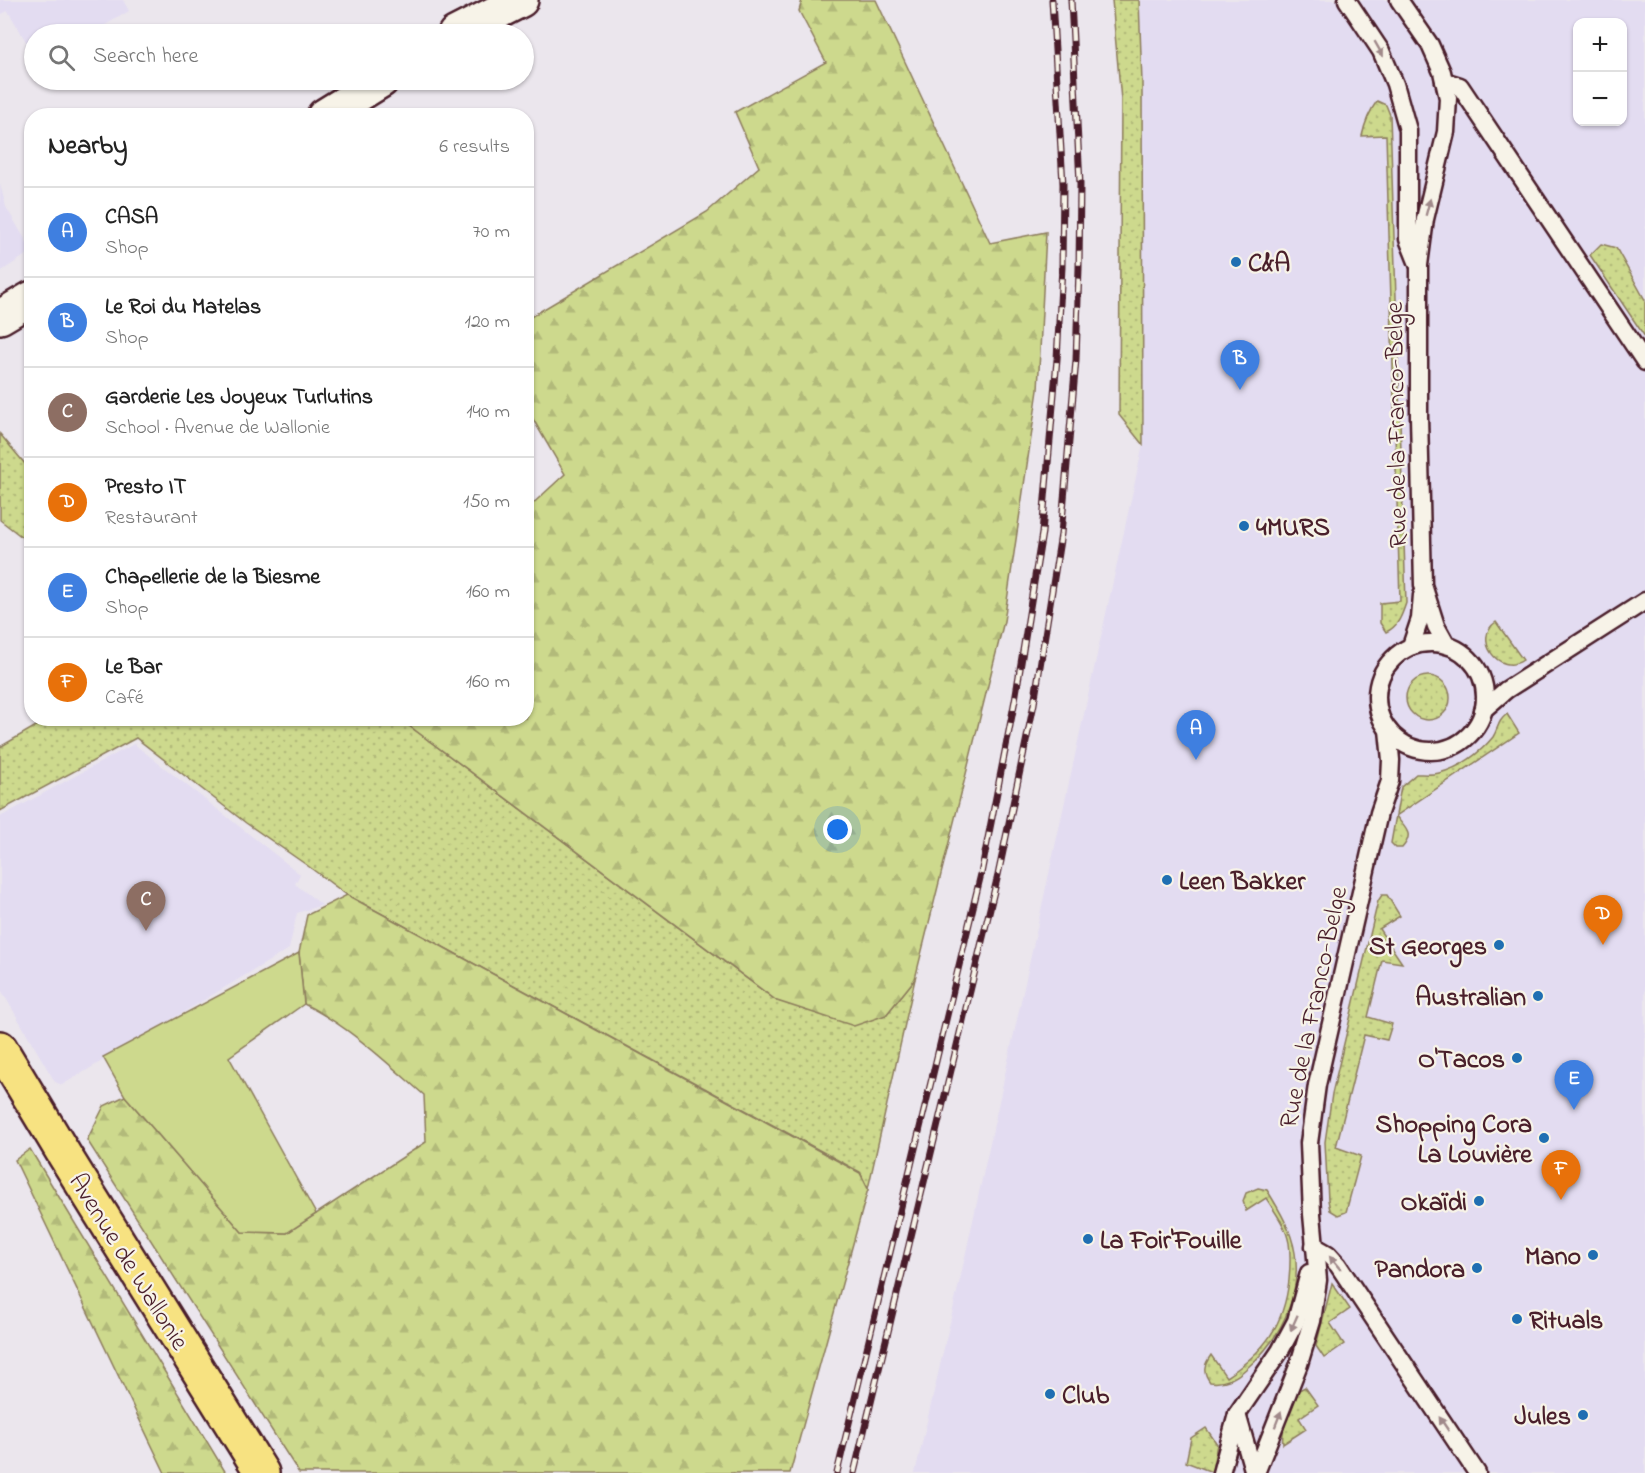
<!DOCTYPE html>
<html lang="en">
<head>
<meta charset="utf-8">
<style>
  body { margin:0; font-family:"Indie Flower",sans-serif; background:#f6f6f6; color:#222 }
  .controls { position:absolute; right:18px; top:18px; display:grid; overflow:hidden; border-radius:12px; box-shadow:0 2px 4px #0004 }
  .controls button { width:54px; height:54px; display:grid; place-items:center; padding:0; border:0; border-bottom:2px solid #e0e0e0; background:#fff; color:#222; font:30px sans-serif }
  .you { position:absolute; left:838px; top:830px; width:21px; height:21px; margin:-15px; border:4px solid #fff; border-radius:50%; background:#1a73e8; box-shadow:0 0 0 9px #1a73e833 }
  .badge { display:grid; place-items:center; width:39px; height:39px; border-radius:50%; background:#0f766e; color:#fff; font-size:20px; font-weight:700 }
  .pin { position:absolute; translate:-50% -50px; filter:drop-shadow(0 2px 3px #0008) }
  .pin::after { content:''; position:absolute; top:32px; width:21px; height:18px; background:inherit; clip-path:polygon(0 0,100% 0,50% 100%) }
  .list { margin:0; padding:0; list-style:none }
  h2 { display:flex; justify-content:space-between; align-items:center; height:78px; margin:0; padding:0 24px; font-size:26px }
  h2 small { font-size:20px; font-weight:400; color:#767676 }
  .list li { display:grid; grid-template-columns:39px 1fr auto; gap:18px; align-items:center; box-sizing:border-box; height:90px; padding:0 24px; border-top:2px solid #e0e0e0 }
  .list b { display:block; font-size:22px; white-space:nowrap }
  .list p { margin:0; font-size:20px; white-space:nowrap; color:#767676 }
  .list em { font-size:20px; font-style:normal; color:#767676 }
  .icon { flex:none; width:33px; height:33px; fill:none; stroke:currentColor; stroke-width:2; stroke-linecap:round; stroke-linejoin:round }
  .map { position:relative; flex:none; width:1645px; height:1473px; overflow:hidden }
  .search { position:absolute; background:#fff; box-shadow:0 2px 4px #0004; left:24px; top:24px; width:510px; height:66px; display:flex; align-items:center; gap:15px; box-sizing:border-box; padding:0 21px; border-radius:33px; color:#767676; font-size:22px }
  .panel { position:absolute; background:#fff; box-shadow:0 2px 4px #0004; left:24px; top:108px; width:510px; height:618px; border-radius:24px }
  .map>svg:first-child { display:block }
</style>
</head>
<body>
<div class="map">
<svg width="1645" height="1473" viewBox="0 0 1645 1473">
  <defs>
    <pattern id="grass-dots" width="8" height="8" patternUnits="userSpaceOnUse" patternTransform="scale(1.5)"><rect width="8" height="8" fill="#cdd98d"/><path d="M2 2h.1M6 6h.1" fill="none" stroke="#b2ba7a" stroke-width="1.8" stroke-linecap="round"/></pattern>
    <pattern id="forest-firs" width="22" height="20" patternUnits="userSpaceOnUse" patternTransform="scale(1.5)"><rect width="22" height="20" fill="#cdd98d"/><path d="M5 1l3.5 6h-7zM16 11l3.5 6h-7z" fill="#b2ba7a"/></pattern>
  </defs>
  <rect width="100%" height="100%" fill="#ebe6ed"/>
  <filter id="ink" filterUnits="userSpaceOnUse"><feTurbulence type="fractalNoise" baseFrequency=".0167" numOctaves="2"/><feDisplacementMap in="SourceGraphic" scale="12" xChannelSelector="R" yChannelSelector="G"/><feConvolveMatrix kernelMatrix="1 2 1 2 8 2 1 2 1" color-interpolation-filters="sRGB"/></filter>
  <g filter="url(#ink)">
    <g fill="#e3dcf1" fill-rule="evenodd">
      <path d="M0 0H123L129 11 90 34H34V55L8 11 0 15Z"/>
      <path d="M1139 0H1645V1473H915L961 1275 1143 445 1142 83ZM1578 22H1622V122H1578Z"/>
      <path d="M0 184 6 207 32 251 0 272Z"/>
      <path d="M134 744 300 874 295 884 322 905 297 913 289 949 62 1085 55 1082 0 988V817Z"/>
    </g>
    <g fill="url(#grass-dots)" stroke="#8c7c5c" stroke-width="1.5">
      <path d="M1112 0H1139L1142 83 1143 445 1119 415 1121 100Z"/>
      <path d="M1377 101 1386 105 1390 115 1406 603C1402 615 1398 627 1386 632L1380 623V603L1400 601 1386 135 1362 136C1365 122 1369 112 1377 101Z"/>
      <path d="M1601 244 1616 248 1645 300V337L1590 255Z"/>
      <path d="M0 434 26 465 31 463V544L0 520Z"/>
      <path d="M1496 622 1523 660C1499 677 1472 638 1496 622Z"/>
      <circle cx="1428" cy="698" r="22"/>
      <path d="M1507 714 1519 733 1396 816C1405 829 1415 833 1402 848H1396L1391 843 1401 787 1416 774C1423 774 1432 775 1439 773 1460 768 1480 753 1493 737 1499 727 1497 722 1507 714Z"/>
      <path d="M48 719H400L777 1001 886 1015 915 979 868 1189 860 1172 347 895 308 866 246 823 136 738 0 811V747Z"/>
      <path d="M1382 895H1387L1400 916 1379 929 1402 963 1382 960 1368 1017 1392 1024 1387 1040 1364 1035 1336 1147 1361 1156 1346 1212 1338 1215 1330 1210 1328 1200 1325 1142 1332 1094 1378 901Z"/>
      <path d="M1258 1188 1267 1190C1280 1211 1291 1229 1295 1253 1302 1296 1279 1341 1247 1368 1236 1378 1225 1384 1210 1382 1202 1371 1204 1365 1211 1355L1226 1377C1264 1352 1284 1326 1289 1280 1290 1269 1291 1255 1289 1243 1286 1226 1275 1212 1266 1198L1246 1211 1243 1201 1246 1193Z"/>
      <path d="M1332 1283 1350 1309 1330 1323 1344 1344 1324 1358 1316 1346Z"/>
      <path d="M1305 1387 1318 1405 1299 1418 1306 1429 1283 1444C1280 1427 1293 1406 1299 1390Z"/>
      <path d="M1206 1428 1217 1444 1212 1472 1186 1462 1191 1438Z"/>
    </g>
    <g fill="url(#forest-firs)" stroke="#8c7c5c" stroke-width="1.5">
      <path d="M802 0H876L990 243 1046 232 1038 390 1004 621 915 979 886 1015 854 1026 777 1001 400 719 526 718 527 509 565 474 527 409V319L707 212 759 167 735 112 826 62 799 11Z"/>
      <path d="M347 895 860 1173 868 1189 790 1473H299L87 1140 104 1106 125 1096 242 1232 287 1233 426 1142 424 1095C386 1062 350 1027 304 1004L299 953 307 915Z"/>
      <path d="M30 1149 226 1473H165L15 1160Z"/>
    </g>
    <path fill="#cdd98d" stroke="#8c7c5c" stroke-width="1.5" d="M299 953 304 1004 229 1057 316 1214 287 1233 242 1232 125 1096 103 1057Z"/>
    <g fill="none" stroke-linecap="round" stroke-linejoin="round">
      <g stroke="#4a1f2b" stroke-width="21">
        <g id="service">
          <path d="M1347 0 1381 51 1395 84 1408 130V239L1418 264"/>
          <path d="M1399 0 1430 45 1442 72 1448 98 1446 132 1425 219 1419 265V416L1423 585 1436 626 1446 644"/>
          <path d="M1444 81 1460 86 1645 362"/>
          <circle cx="1431" cy="697" r="54"/>
          <path d="M1411 646 1420 619 1422 595"/>
          <path d="M1483 710 1506 690 1645 601"/>
          <path d="M1314 1246 1328 1254 1338 1265 1477 1473"/>
          <path d="M1237 1414 1254 1473"/>
          <path d="M1221 1473 1237 1414 1280 1351 1296 1321 1309 1273"/>
          <path d="M1256 1473 1299 1364 1312 1321 1318 1280 1312 1214 1309 1143 1317 1085 1379 813 1390 781 1391 760 1388 730"/>
        </g>
      </g>
      <g stroke="#4a1f2b" stroke-width="38">
        <g id="minor">
          <path d="M455 34 521 0"/>
          <path d="M324 116 382 80"/>
          <path d="M0 317 32 298"/>
        </g>
      </g>
      <g stroke="#4a1f2b" stroke-width="38">
        <path id="primary" d="M0 1048 65 1156 262 1473"/>
      </g>
      <use href="#service" stroke="#f7f3e8" stroke-width="16"/>
      <use href="#minor" stroke="#f7f3e8" stroke-width="33"/>
      <use href="#primary" stroke="#f7e281" stroke-width="33"/>
      <g stroke="#4a1f2b" stroke-width="7">
        <g id="rail">
          <path d="M837 1473 981 874 1015 700 1042 533 1057 359 1062 267 1063 184 1052 0"/>
          <path d="M854 1473 998 875 1034 704 1061 534 1076 360 1079 268 1080 184 1071 0"/>
        </g>
      </g>
      <use href="#rail" stroke="#f7f3e8" stroke-width="4.5" stroke-dasharray="14" stroke-linecap="butt"/>
    </g>
    <defs><path id="oneway-solid" d="M-6-.8H1V-3.2L6.5 0L1 3.2V.8H-6Z" transform="scale(1.5)"/></defs>
    <g fill="#a0898a">
      <use href="#oneway-solid" transform="translate(1379 49) rotate(60)"/>
      <use href="#oneway-solid" transform="translate(1428 207) rotate(-75)"/>
      <use href="#oneway-solid" transform="translate(1335 1263) rotate(-130)"/>
      <use href="#oneway-solid" transform="translate(1294 1323) rotate(114)"/>
      <use href="#oneway-solid" transform="translate(1278 1419) rotate(-69)"/>
      <use href="#oneway-solid" transform="translate(1444 1424) rotate(-124)"/>
    </g>
  </g>
  <g fill="#1f6fb2" stroke="#f7f3e8" stroke-width="2">
    <circle cx="1236" cy="262" r="6"/>
    <circle cx="1244" cy="526" r="6"/>
    <circle cx="1167" cy="880" r="6"/>
    <circle cx="1499" cy="945" r="6"/>
    <circle cx="1538" cy="996" r="6"/>
    <circle cx="1517" cy="1058" r="6"/>
    <circle cx="1544" cy="1138" r="6"/>
    <circle cx="1479" cy="1201" r="6"/>
    <circle cx="1088" cy="1239" r="6"/>
    <circle cx="1593" cy="1255" r="6"/>
    <circle cx="1477" cy="1268" r="6"/>
    <circle cx="1517" cy="1319" r="6"/>
    <circle cx="1050" cy="1394" r="6"/>
    <circle cx="1583" cy="1415" r="6"/>
  </g>
  <g text-anchor="middle" stroke-width="4.5" stroke-linejoin="round" paint-order="stroke">
    <g font-size="26" font-weight="bold" fill="#4a1f2b" stroke="#f7f3e8" text-anchor="end">
      <text x="1248" y="271" text-anchor="start">C&amp;A</text>
      <text x="1256" y="535" text-anchor="start">4MURS</text>
      <text x="1179" y="889" text-anchor="start">Leen Bakker</text>
      <text x="1487" y="954">St Georges</text>
      <text x="1526" y="1005">Australian</text>
      <text x="1505" y="1067">O'Tacos</text>
      <text x="1532" y="1132">Shopping Cora<tspan x="1532" dy="30">La Louvière</tspan></text>
      <text x="1467" y="1210">Okaïdi</text>
      <text x="1100" y="1248" text-anchor="start">La Foir'Fouille</text>
      <text x="1581" y="1264">Mano</text>
      <text x="1465" y="1277">Pandora</text>
      <text x="1529" y="1328" text-anchor="start">Rituals</text>
      <text x="1062" y="1403" text-anchor="start">Club</text>
      <text x="1571" y="1424">Jules</text>
    </g>
    <g font-size="26" fill="#4a1f2b" stroke="#f7f3e8">
      <text transform="translate(1395 425) rotate(-91)" y="9">Rue de la Franco-Belge</text>
      <text transform="translate(1312 1007) rotate(-78)" y="9">Rue de la Franco-Belge</text>
      <text transform="translate(130 1261) rotate(58)" y="9">Avenue de Wallonie</text>
    </g>
  </g>
</svg>
<div class="controls">
<button>+</button>
<button>−</button>
</div>
<div class="you"></div>
<div class="pin badge" style="left:1196px;top:760px;background:#3f7fe0">A</div>
<div class="pin badge" style="left:1240px;top:390px;background:#3f7fe0">B</div>
<div class="pin badge" style="left:146px;top:931px;background:#8d6e63">C</div>
<div class="pin badge" style="left:1603px;top:945px;background:#e8710a">D</div>
<div class="pin badge" style="left:1574px;top:1110px;background:#3f7fe0">E</div>
<div class="pin badge" style="left:1561px;top:1200px;background:#e8710a">F</div>
<div class="search"><svg class="icon" aria-label="search" viewBox="0 0 24 24"><circle cx="10" cy="10" r="6"/><path d="M15 15l6 6"/></svg>Search here</div>
<section class="panel">
<h2>Nearby<small>6 results</small></h2>
<ul class="list">
<li><span class="badge" style="background:#3f7fe0">A</span><div><b>CASA</b><p>Shop</p></div><em>70 m</em></li>
<li><span class="badge" style="background:#3f7fe0">B</span><div><b>Le Roi du Matelas</b><p>Shop</p></div><em>120 m</em></li>
<li><span class="badge" style="background:#8d6e63">C</span><div><b>Garderie Les Joyeux Turlutins</b><p>School · Avenue de Wallonie</p></div><em>140 m</em></li>
<li><span class="badge" style="background:#e8710a">D</span><div><b>Presto IT</b><p>Restaurant</p></div><em>150 m</em></li>
<li><span class="badge" style="background:#3f7fe0">E</span><div><b>Chapellerie de la Biesme</b><p>Shop</p></div><em>160 m</em></li>
<li><span class="badge" style="background:#e8710a">F</span><div><b>Le Bar</b><p>Café</p></div><em>160 m</em></li>
</ul>
</section>
</div>
</body>
</html>
